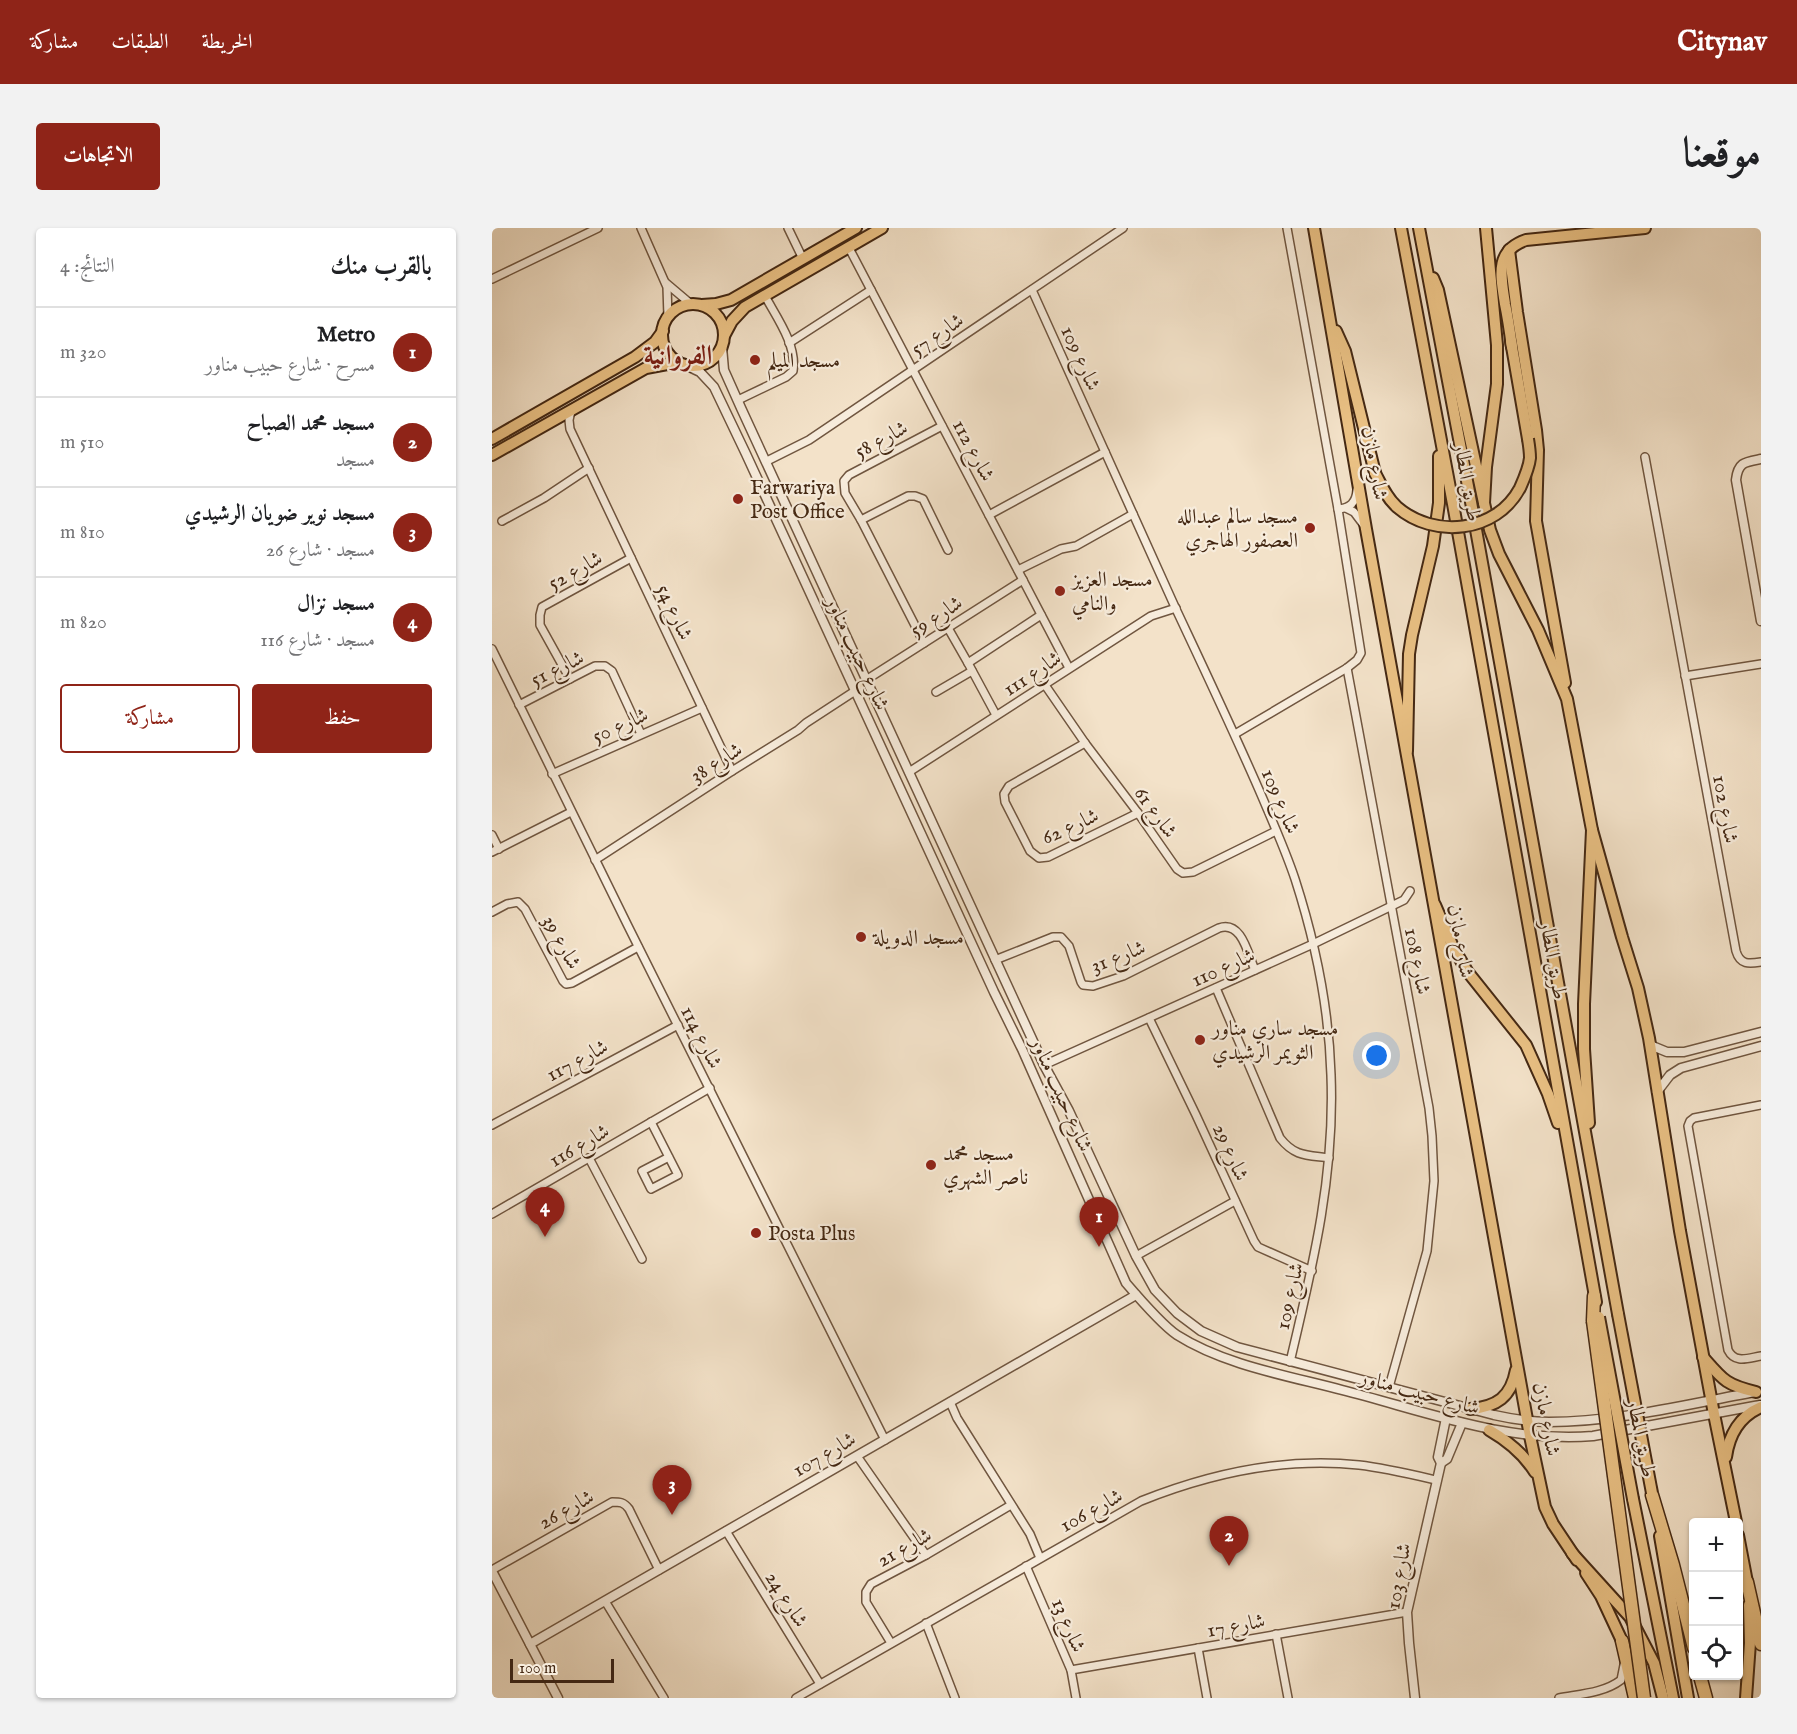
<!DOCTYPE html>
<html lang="ar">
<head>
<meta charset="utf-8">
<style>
  body { margin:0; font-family:"IM FELL English",Amiri,serif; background:#f2f2f2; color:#202124; direction:rtl }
  .controls { position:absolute; right:18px; bottom:18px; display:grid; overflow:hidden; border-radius:6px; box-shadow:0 2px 4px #0004 }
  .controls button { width:54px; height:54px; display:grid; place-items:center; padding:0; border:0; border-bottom:2px solid #e0e0e0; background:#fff; color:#202124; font:30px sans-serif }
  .scale { position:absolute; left:18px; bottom:15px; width:104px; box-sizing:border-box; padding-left:6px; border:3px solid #442813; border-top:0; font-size:16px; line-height:21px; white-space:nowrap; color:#442813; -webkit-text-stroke:4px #f7ecdc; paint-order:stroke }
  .you { position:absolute; left:885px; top:828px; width:21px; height:21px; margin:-15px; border:4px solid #fff; border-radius:50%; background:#1a73e8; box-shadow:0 0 0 9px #1a73e833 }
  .badge { display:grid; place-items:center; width:39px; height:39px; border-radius:50%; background:#8f2418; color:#fff; font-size:20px; font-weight:700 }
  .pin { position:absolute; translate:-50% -50px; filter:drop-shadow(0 2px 3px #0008) }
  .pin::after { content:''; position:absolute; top:32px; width:21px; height:18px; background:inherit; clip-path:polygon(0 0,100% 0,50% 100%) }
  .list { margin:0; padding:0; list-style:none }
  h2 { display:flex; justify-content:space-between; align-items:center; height:78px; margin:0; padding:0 24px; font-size:26px }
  h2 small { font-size:20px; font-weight:400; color:#757577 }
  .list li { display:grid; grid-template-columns:39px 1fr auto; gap:18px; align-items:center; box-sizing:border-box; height:90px; padding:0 24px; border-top:2px solid #e0e0e0 }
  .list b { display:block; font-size:22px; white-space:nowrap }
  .list p { margin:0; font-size:20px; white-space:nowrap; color:#757577 }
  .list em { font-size:20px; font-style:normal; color:#757577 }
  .actions { display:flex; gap:12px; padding:18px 24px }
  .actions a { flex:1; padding:14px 0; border:2px solid #8f2418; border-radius:6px; text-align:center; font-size:21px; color:#8f2418 }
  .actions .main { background:#8f2418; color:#fff }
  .icon { flex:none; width:33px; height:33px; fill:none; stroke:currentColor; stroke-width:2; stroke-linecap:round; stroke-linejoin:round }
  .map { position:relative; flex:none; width:1269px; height:1470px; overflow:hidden; direction:ltr; border-radius:6px }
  header { display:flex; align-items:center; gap:36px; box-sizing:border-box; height:84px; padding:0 30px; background:#8f2418; color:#fff }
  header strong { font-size:28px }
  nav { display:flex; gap:33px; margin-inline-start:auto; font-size:21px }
  .intro { display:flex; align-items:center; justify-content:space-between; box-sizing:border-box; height:144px; padding:0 36px }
  h1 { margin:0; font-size:42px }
  .button { padding:15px 27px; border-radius:6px; background:#8f2418; color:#fff; font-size:21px; font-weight:700 }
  main { display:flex; gap:36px; padding:0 36px }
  aside { flex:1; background:#fff; border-radius:6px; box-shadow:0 2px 4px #0004 }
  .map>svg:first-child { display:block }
</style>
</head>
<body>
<header>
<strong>Citynav</strong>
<nav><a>الخريطة</a><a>الطبقات</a><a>مشاركة</a></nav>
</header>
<div class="intro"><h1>موقعنا</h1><a class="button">الاتجاهات</a></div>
<main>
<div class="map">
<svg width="1269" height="1470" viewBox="0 0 1269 1470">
  <rect width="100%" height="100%" fill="#f3e2c9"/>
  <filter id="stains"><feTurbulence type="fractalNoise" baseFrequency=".00333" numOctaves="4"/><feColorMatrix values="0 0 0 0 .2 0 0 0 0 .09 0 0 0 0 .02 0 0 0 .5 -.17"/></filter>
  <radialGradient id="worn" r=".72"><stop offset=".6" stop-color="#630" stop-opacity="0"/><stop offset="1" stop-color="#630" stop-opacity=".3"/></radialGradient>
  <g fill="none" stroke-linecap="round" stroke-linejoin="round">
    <g stroke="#705640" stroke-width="10">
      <g id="minor">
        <path d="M149 0 175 59 176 89"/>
        <path d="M296 0 311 31"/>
        <path d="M357 20 577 440"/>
        <path d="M0 51 106 0"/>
        <path d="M174 55 200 77"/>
        <path d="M540 62C588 167 635 273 683 379 713 443 743 506 771 571 782 597 794 624 803 651 823 713 837 781 839 847 843 947 821 1037 798 1134"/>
        <path d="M297 115 379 62"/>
        <path d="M246 172 294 149 301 143C305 117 285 90 273 68"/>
        <path d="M79 183 77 192 78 201 240 543"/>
        <path d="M1153 229 1244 723C1248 737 1257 736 1269 734"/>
        <path d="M275 233 317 212 631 0"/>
        <path d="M854 280 862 284 871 296"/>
        <path d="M846 281C858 280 864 275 865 262"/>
        <path d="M497 287 613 224"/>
        <path d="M369 292 416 268H423L431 271 456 322"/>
        <path d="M10 293 52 270 97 240"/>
        <path d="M526 342 569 321 584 318 641 286"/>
        <path d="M456 400 476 435 504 487"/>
        <path d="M432 415 369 292 353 265 352 253 357 247 450 198"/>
        <path d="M0 421 136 698 393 1212"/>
        <path d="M476 435 549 387"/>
        <path d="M855 440 937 880 940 908 942 953 935 1023 897 1159"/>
        <path d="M1193 448 1269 436"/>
        <path d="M78 451 48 397V387L50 379 139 330"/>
        <path d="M374 452 531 352"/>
        <path d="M553 457 593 515 646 585 685 641 691 645 701 644 784 603"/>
        <path d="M444 464 480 443"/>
        <path d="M27 477 103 438H113L120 443 149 506"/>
        <path d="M743 506 855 440 865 432 869 425 846 281 795 0"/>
        <path d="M593 515 517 558 512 566 513 574 538 623 547 630 556 629 646 585"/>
        <path d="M417 544 659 388 684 380"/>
        <path d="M60 546 210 480"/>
        <path d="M0 607 7 621"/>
        <path d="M0 624 79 584"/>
        <path d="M103 632 240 543 306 502 314 495 363 463"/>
        <path d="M0 684 15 676 26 674 33 681 71 753 74 756 80 755 146 719"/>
        <path d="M503 732 561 709H569L577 718 589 754 591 757 601 758 631 748 727 700C750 692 756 727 763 742"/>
        <path d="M724 760 788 910C803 929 815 927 837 930"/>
        <path d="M657 790 704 887 762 1013 766 1019 820 1043"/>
        <path d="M552 837 821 716 912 672 918 663"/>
        <path d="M1269 877 1202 890 1198 893 1196 898 1236 1122C1243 1136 1256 1130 1269 1128"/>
        <path d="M159 894 185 945 186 947 159 961 150 943 177 929"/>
        <path d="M0 897 186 797"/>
        <path d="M97 930 150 1031"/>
        <path d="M0 986 218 860"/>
        <path d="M644 1028 743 973"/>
        <path d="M458 1174 465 1190 538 1306 548 1330"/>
        <path d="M365 1228 434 1327"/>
        <path d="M234 1303 328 1456"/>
        <path d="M534 1338 579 1442 584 1470"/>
        <path d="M0 1342 120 1274C128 1274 132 1274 137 1281L167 1342"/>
        <path d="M113 1373 172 1470"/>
        <path d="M434 1395 463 1470"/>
        <path d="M784 1406 796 1470"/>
        <path d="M399 1415 374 1374V1364L379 1356 434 1327 519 1277"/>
        <path d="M706 1420 715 1470"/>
        <path d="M579 1442 915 1384"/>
        <path d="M304 1470 649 1273C719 1245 792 1229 867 1237 893 1240 918 1246 944 1252"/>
        <path d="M1067 1470C1088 1466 1112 1465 1129 1452L1132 1437"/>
      </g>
    </g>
    <g stroke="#705640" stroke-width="11">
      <g id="tertiary">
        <path d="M230 119 232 142 249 180 552 837 577 883 644 1028 663 1062 685 1085 709 1103 745 1119 1002 1187C1020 1191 1038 1194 1057 1194 1126 1194 1195 1176 1263 1164"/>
        <path d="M193 137 208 144 222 159 254 226 502 764 530 821 634 1055C646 1069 670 1097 685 1107 732 1137 797 1148 850 1162 933 1183 1013 1215 1101 1208L1268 1177"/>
        <path d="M1269 231C1253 234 1246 234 1244 252L1269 393"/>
        <path d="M1158 817 1175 824H1192L1269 804"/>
        <path d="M1165 864 1178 847 1189 840 1269 818"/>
        <path d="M949 1235 955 1231 970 1195"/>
        <path d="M0 1343 66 1470"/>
        <path d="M38 1416 644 1067"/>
        <path d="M923 1470 917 1415 915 1384 949 1235 946 1229 954 1190"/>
      </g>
    </g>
    <g stroke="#442813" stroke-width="14">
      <g id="primary">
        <path d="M822 0 874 301 1038 1208 1053 1279 1061 1296 1085 1332"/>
        <path d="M994 0 1005 117V156L994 239 992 275 998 302 1007 326 1046 402 1075 471 1100 602 1130 709 1146 760 1157 810 1188 1003 1222 1186 1244 1294"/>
        <path d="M1017 22 1025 84 1044 202 1046 222 1044 293 1073 455"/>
        <circle cx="201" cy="107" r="31"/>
        <path d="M210 77 224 76 239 72 364 0"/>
        <path d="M844 103 853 123 883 245"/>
        <path d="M232 108 240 93 253 79 390 0"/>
        <path d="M1019 113 1036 211"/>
        <path d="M1020 119C1018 104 1016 90 1013 76 1009 49 1002 23 1034 12L1153 0"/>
        <path d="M0 211 143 129 163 114 171 103"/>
        <path d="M0 227 154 140 186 134"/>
        <path d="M1211 1129C1231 1152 1234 1157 1264 1164"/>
        <path d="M978 1181C1005 1179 1019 1169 1024 1142"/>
        <path d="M997 1202C1016 1213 1031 1225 1043 1244"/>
        <path d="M1234 1229C1237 1207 1248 1188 1269 1179"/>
        <path d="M1246 1307 1255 1354"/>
        <path d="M1094 1345 1109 1368 1130 1413"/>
      </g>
    </g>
    <g stroke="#442813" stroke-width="14">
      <g id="trunk">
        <path d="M909 0 961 276 1104 1074"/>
        <path d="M927 0 979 274 1126 1086"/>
        <path d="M941 50 946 62 992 275"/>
        <path d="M915 523 917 426 920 407 941 318 947 275V228"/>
        <path d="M943 677 961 719 975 743 1034 817 1056 866 1066 895"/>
        <path d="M1097 895 1092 821V776L1100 602"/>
        <path d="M1141 1271 1181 1470"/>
        <path d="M1168 1308 1196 1470"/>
        <path d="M1080 1325 1138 1389 1162 1435 1171 1470"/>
        <path d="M1254 1470 1258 1415 1257 1377"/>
      </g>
    </g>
    <g stroke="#442813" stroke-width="15">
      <g id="motorway">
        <path d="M1101 1093 1102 1068"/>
        <path d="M1160 1267 1181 1337 1202 1420"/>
        <path d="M1255 1354 1269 1416"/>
        <path d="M1130 1413 1143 1470"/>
        <path d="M1208 1448 1214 1470"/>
      </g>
    </g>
    <use href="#minor" stroke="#f7ecdc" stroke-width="7"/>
    <use href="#tertiary" stroke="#f7ecdc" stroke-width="8"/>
    <use href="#primary" stroke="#eac184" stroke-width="10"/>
    <use href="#trunk" stroke="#eac184" stroke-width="10"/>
    <use href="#motorway" stroke="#eac184" stroke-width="12"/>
    <g stroke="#442813" stroke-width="14" stroke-linecap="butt">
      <path id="primary-bridge" d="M883 245C889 257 895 270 905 279 942 311 1004 305 1028 260 1032 251 1037 240 1038 230 1038 224 1037 217 1036 211"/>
    </g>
    <g stroke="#442813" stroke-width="14" stroke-linecap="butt">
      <g id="trunk-bridge">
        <path d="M1126 1086 1160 1265"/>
        <path d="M1107 1089 1141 1271"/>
      </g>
    </g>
    <g stroke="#442813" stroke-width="15" stroke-linecap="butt">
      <path id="motorway-bridge" d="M1101 1093 1152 1470"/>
    </g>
    <use href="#primary-bridge" stroke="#eac184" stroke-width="10"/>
    <use href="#trunk-bridge" stroke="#eac184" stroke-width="10"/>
    <use href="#motorway-bridge" stroke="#eac184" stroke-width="12"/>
  </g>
  <g fill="#8f2418" stroke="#f7ecdc" stroke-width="2">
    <circle cx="263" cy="132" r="6"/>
    <circle cx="246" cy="271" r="6"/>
    <circle cx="818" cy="300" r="6"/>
    <circle cx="568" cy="363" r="6"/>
    <circle cx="369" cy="709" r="6"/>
    <circle cx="708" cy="812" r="6"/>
    <circle cx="439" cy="937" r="6"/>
    <circle cx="264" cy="1005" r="6"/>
  </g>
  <g text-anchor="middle" stroke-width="4.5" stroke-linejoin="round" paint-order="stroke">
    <g font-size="21" fill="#442813" stroke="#f7ecdc">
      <text transform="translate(445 106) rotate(-34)" y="7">شارع 57</text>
      <text transform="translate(589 130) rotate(66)" y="7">شارع 109</text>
      <text transform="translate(389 211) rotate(-28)" y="7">شارع 58</text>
      <text transform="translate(482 222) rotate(62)" y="7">شارع 112</text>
      <text transform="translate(883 235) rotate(80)" y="7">شارع مازن</text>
      <text transform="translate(976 254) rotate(80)" y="7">طريق المطار</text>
      <text transform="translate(83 342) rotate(-29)" y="7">شارع 52</text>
      <text transform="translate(183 384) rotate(65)" y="7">شارع 54</text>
      <text transform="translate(444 388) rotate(-33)" y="7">شارع 59</text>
      <text transform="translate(366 425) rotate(65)" y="7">شارع حبيب مناور</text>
      <text transform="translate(65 440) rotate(-26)" y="7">شارع 51</text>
      <text transform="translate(540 445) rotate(-33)" y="7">شارع 111</text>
      <text transform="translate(128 497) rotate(-24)" y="7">شارع 50</text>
      <text transform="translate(224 534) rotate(-32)" y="7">شارع 38</text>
      <text transform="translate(789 573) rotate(67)" y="7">شارع 109</text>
      <text transform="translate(1234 581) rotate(80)" y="7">شارع 102</text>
      <text transform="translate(664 584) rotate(54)" y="7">شارع 61</text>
      <text transform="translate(578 598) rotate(-24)" y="7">شارع 62</text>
      <text transform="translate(969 713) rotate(80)" y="7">شارع مازن</text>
      <text transform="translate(70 714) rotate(61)" y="7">شارع 39</text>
      <text transform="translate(626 728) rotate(-21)" y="7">شارع 31</text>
      <text transform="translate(1062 732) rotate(80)" y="7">طريق المطار</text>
      <text transform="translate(926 733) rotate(79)" y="7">شارع 108</text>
      <text transform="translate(731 739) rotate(-24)" y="7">شارع 110</text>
      <text transform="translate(210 809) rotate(63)" y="7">شارع 114</text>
      <text transform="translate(85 832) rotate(-28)" y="7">شارع 117</text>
      <text transform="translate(570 866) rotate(66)" y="7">شارع حبيب مناور</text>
      <text transform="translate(87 917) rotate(-30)" y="7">شارع 116</text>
      <text transform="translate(739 924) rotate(66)" y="7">شارع 29</text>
      <text transform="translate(797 1068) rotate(-77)" y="7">شارع 109</text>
      <text transform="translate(928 1164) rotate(15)" y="7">شارع حبيب مناور</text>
      <text transform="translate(1055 1191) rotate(79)" y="7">شارع مازن</text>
      <text transform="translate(1150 1210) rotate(79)" y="7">طريق المطار</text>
      <text transform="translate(332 1226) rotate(-30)" y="7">شارع 107</text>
      <text transform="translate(74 1281) rotate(-29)" y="7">شارع 26</text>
      <text transform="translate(599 1282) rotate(-29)" y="7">شارع 106</text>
      <text transform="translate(412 1319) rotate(-29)" y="7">شارع 21</text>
      <text transform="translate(906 1348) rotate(-80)" y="7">شارع 103</text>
      <text transform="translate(295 1371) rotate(58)" y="7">شارع 24</text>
      <text transform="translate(577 1397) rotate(67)" y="7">شارع 13</text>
      <text transform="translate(744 1397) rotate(-10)" y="7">شارع 17</text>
    </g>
    <g font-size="21" fill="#442813" stroke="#f7ecdc" text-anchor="start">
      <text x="275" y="139">مسجد الميلم</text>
      <text x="258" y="266">Farwariya<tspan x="258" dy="24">Post Office</tspan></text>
      <text x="806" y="295" text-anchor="end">مسجد سالم عبدالله<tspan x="806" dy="24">العصفور الهاجري</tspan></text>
      <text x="580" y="358">مسجد العزيز<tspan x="580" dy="24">والنامي</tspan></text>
      <text x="381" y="716">مسجد الدويلة</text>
      <text x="720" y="807">مسجد ساري مناور<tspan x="720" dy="24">الثويمر الرشيدي</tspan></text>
      <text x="451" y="932">مسجد محمد<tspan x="451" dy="24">ناصر الشهري</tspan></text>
      <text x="276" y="1012">Posta Plus</text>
    </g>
    <g font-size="27" font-weight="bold" fill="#7a1f14" stroke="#f7ecdc">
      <text x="186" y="136">الفروانية</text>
    </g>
  </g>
  <rect width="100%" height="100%" filter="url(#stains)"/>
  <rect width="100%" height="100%" fill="url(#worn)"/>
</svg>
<div class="controls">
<button>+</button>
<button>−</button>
<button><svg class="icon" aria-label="locate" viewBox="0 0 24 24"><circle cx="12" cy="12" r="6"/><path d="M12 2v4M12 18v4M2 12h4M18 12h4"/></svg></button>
</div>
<div class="scale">100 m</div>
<div class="you"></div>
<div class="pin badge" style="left:607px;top:1019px">1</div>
<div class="pin badge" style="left:737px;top:1338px">2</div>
<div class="pin badge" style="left:180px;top:1287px">3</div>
<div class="pin badge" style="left:53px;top:1009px">4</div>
</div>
<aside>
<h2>بالقرب منك<small>النتائج: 4</small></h2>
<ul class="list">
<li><span class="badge">1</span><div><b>Metro</b><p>مسرح · شارع حبيب مناور</p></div><em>320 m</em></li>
<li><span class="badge">2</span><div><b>مسجد محمد الصباح</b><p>مسجد</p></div><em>510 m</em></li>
<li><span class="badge">3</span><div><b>مسجد نوير ضويان الرشيدي</b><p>مسجد · شارع 26</p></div><em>810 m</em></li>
<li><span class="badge">4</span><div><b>مسجد نزال</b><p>مسجد · شارع 116</p></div><em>820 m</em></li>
</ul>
<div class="actions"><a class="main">حفظ</a><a>مشاركة</a></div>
</aside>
</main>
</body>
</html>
